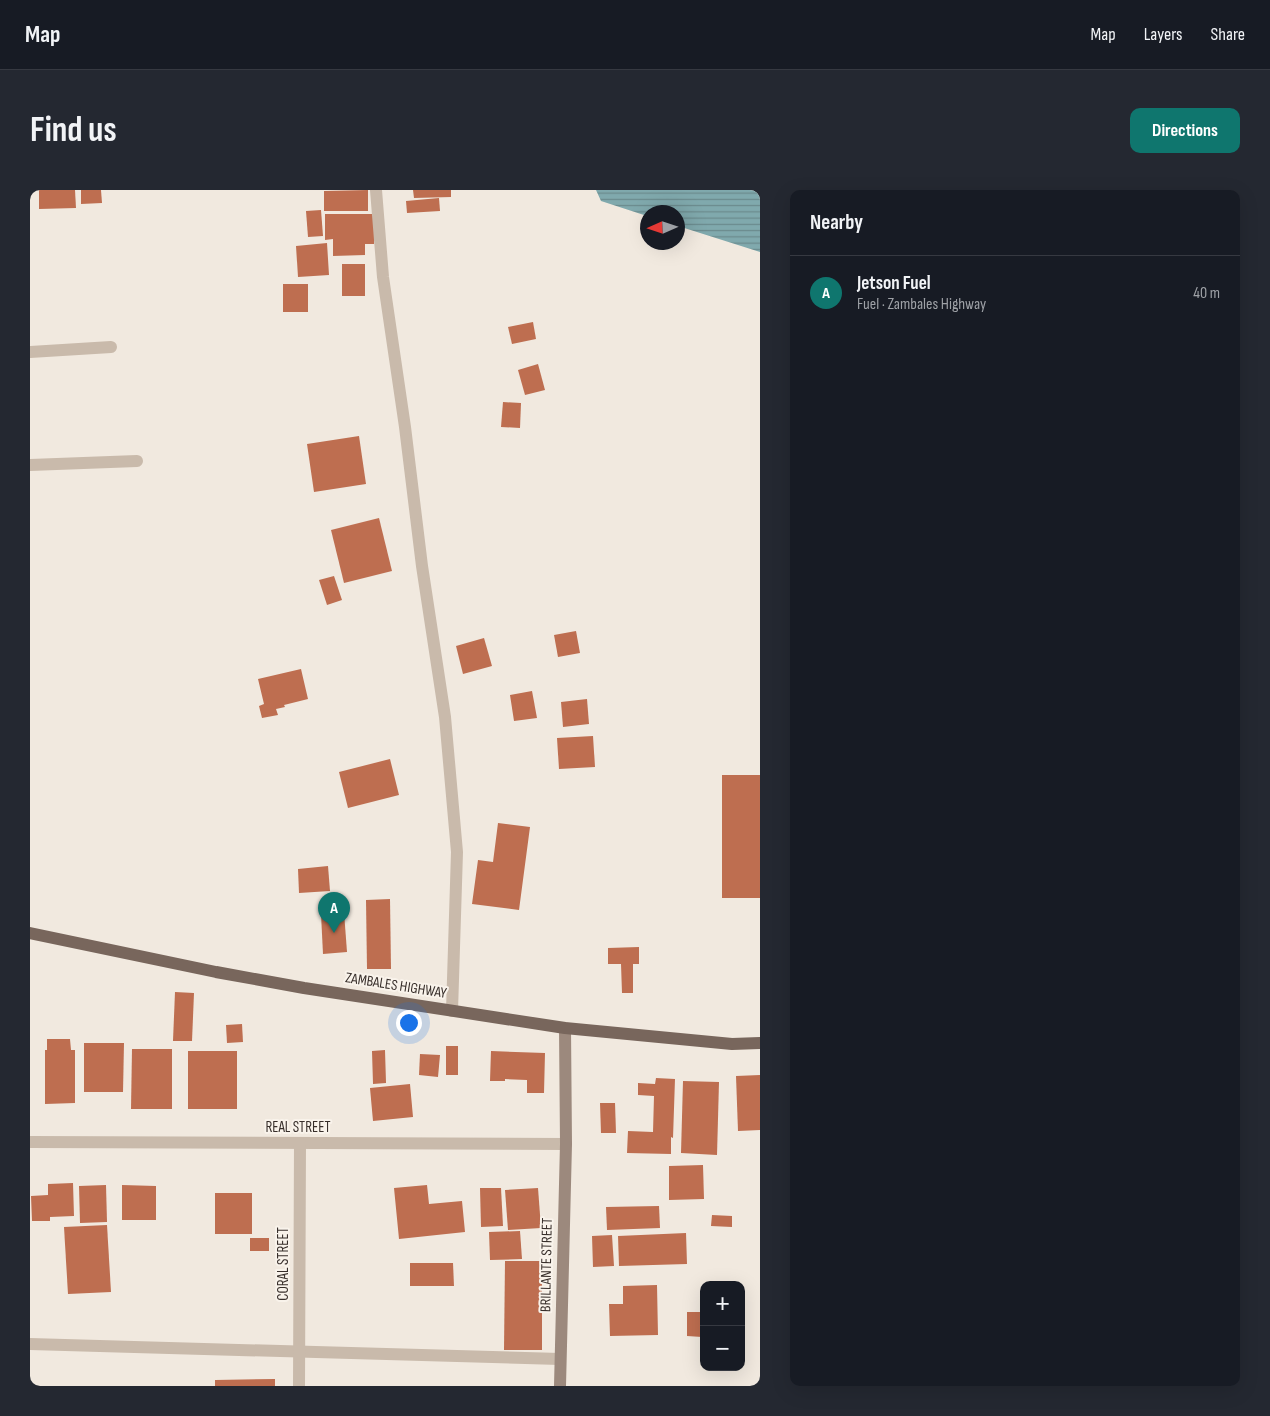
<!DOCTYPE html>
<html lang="en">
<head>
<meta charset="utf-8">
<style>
  body { margin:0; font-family:"Sofia Sans Condensed",sans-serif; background:#242831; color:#f1f3f6 }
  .controls { position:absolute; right:15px; bottom:15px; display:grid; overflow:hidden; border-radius:10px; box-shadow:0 5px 20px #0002 }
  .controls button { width:45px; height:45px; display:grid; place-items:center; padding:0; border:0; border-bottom:1px solid #363941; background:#171b24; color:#f1f3f6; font:25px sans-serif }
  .compass { position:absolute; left:610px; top:15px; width:45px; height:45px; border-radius:50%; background:#171b24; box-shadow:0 5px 20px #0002; rotate:267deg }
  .you { position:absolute; left:378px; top:832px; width:18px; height:18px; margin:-12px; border:4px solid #fff; border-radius:50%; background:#1a73e8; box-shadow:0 0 0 8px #1a73e833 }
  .badge { display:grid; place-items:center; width:32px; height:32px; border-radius:50%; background:#0f766e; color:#fff; font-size:16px; font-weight:700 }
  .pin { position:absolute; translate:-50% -41px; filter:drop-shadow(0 1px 2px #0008) }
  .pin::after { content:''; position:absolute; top:26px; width:18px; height:15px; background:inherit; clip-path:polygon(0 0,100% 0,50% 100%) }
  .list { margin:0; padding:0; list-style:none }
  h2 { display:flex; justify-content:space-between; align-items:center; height:65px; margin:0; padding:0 20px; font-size:21px }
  h2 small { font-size:16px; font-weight:400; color:#9ea1a6 }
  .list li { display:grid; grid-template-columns:32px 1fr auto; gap:15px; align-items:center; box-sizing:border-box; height:75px; padding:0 20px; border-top:1px solid #363941 }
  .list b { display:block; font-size:19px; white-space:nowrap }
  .list p { margin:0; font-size:16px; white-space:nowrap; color:#9ea1a6 }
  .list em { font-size:16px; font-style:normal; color:#9ea1a6 }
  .map { position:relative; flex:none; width:730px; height:1196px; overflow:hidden; border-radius:10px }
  header { display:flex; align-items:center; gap:30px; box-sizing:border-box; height:70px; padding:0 25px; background:#171b24; border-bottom:1px solid #363941 }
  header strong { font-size:24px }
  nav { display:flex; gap:28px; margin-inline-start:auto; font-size:18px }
  .intro { display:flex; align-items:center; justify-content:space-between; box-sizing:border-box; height:120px; padding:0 30px }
  h1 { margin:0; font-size:35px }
  .button { padding:12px 22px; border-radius:10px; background:#0f766e; color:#fff; font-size:18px; font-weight:700 }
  main { display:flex; gap:30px; padding:0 30px }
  aside { flex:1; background:#171b24; border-radius:10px; box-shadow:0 5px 20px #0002 }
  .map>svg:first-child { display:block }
</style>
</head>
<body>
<header>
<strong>Map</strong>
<nav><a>Map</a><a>Layers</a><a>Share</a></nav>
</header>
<div class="intro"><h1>Find us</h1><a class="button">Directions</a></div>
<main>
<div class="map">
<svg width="730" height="1196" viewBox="0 0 730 1196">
  <defs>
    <pattern id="water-rules" width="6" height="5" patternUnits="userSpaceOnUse" patternTransform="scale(1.25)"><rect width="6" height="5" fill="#80a9ad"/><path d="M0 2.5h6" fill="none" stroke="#6a8a8d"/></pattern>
  </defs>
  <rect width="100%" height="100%" fill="#f1e9df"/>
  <path fill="url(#water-rules)" d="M566 0H730V62L648 36V22H618L617 26 571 11Z"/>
  <g fill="#be6e50">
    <path d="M9 0H45L46 18 9 19Z"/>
    <path d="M51 0H71L72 13 51 14Z"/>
    <path d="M338 0V21H294V1Z"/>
    <path d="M383 0H421V7L384 8Z"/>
    <path d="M409 8 410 21 377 23 376 11Z"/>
    <path d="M291 20 293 46 278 47 276 21Z"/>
    <path d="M295 24H344V54H335V65L303 66V49L295 50Z"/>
    <path d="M297 53 299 85 268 87 266 56Z"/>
    <rect x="312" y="74" width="23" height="32"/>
    <rect x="253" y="94" width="25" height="28"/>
    <path d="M503 132 506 149 482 154 478 137Z"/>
    <path d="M508 174 515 200 495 205 488 180Z"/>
    <path d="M473 212 491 213 490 238 471 237Z"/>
    <path d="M329 246 336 294 284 302 277 254Z"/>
    <path d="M349 328 362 381 314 393 301 340Z"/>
    <path d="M304 386 312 410 297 415 289 390Z"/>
    <path d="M546 441 550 463 528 467 524 445Z"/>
    <path d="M454 448 462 476 433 484 426 456Z"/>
    <path d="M271 479 278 509 254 515 255 517 246 519 248 525 232 528 229 516 234 514 228 489Z"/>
    <path d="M502 501 507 528 484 531 480 505Z"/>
    <path d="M557 509 559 534 533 537 531 512Z"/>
    <path d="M563 546 565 577 529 579 527 548Z"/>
    <path d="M360 569 369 605 318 618 309 582Z"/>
    <rect x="692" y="585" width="38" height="123"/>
    <path d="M468 633 500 637 489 720 442 714 448 670 463 672Z"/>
    <path d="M298 676 300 701 269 703 268 679Z"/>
    <path d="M360 709 361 779H337L336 710Z"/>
    <path d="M314 722 317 762 293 764 291 724Z"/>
    <path d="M609 757V774H603V803H592L591 774H578V758Z"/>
    <path d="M145 802 164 803 162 851H143Z"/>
    <path d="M212 834 213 852 197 853 196 835Z"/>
    <path d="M17 849H40L41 860H45V913L15 914V860H17Z"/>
    <path d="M54 853H94L93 902H54Z"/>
    <rect x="416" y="856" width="12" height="29"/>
    <path d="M102 859H142V919H101Z"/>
    <path d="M355 860 356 893 343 894 342 861Z"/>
    <rect x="158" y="861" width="49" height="58"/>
    <path d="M461 861 515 863 514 903H497V890L475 889V891H460Z"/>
    <path d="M390 864 410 865 408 887 389 885Z"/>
    <path d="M730 885V940L708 941 706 886Z"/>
    <path d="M626 888 645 889 643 948 641 947V964L597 963 598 941 623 942 624 906 608 905V893L625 894Z"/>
    <path d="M653 891 689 892 687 965 651 963Z"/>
    <path d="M380 894 383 927 343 931 340 898Z"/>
    <path d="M570 913H585L586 943H571Z"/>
    <path d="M673 975 674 1009 639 1010V976Z"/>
    <path d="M43 993 44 1026 20 1027V1031H2L1 1006 18 1005V994Z"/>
    <path d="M76 995 77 1032 50 1033 49 996Z"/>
    <path d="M92 995 126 996V1030H92Z"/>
    <path d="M397 995 399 1014 432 1011 435 1042 369 1049 364 998Z"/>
    <path d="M450 998H471L473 1036 451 1037Z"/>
    <path d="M508 998 511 1038 478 1040 475 1000Z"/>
    <rect x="185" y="1003" width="37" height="41"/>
    <path d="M629 1016 630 1038 577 1040 576 1017Z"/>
    <path d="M682 1025 702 1026V1037L681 1036Z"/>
    <path d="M77 1035 81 1102 38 1104 34 1037Z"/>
    <path d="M490 1041 492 1069 460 1070 459 1042Z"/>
    <path d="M656 1043 657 1074 589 1076 588 1046Z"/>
    <path d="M582 1045 584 1076 563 1077 562 1046Z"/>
    <rect x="220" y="1048" width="19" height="13"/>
    <path d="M475 1071H512V1160H474Z"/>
    <path d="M380 1073H423L424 1096H380Z"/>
    <path d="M627 1095 628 1145 580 1146 579 1114H593V1096Z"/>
    <path d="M657 1122H672V1147L657 1146Z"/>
    <path d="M245 1189V1196H185V1190Z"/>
  </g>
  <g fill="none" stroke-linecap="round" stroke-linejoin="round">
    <g stroke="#c9baab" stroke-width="12">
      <path d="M346 0 353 87 375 237 392 376 415 527 427 662 422 821"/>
      <path d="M0 162 81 157"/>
      <path d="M0 275 107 271"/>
      <path d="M0 952 536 954"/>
      <path d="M0 1154 530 1169"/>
      <path d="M269 1196 270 953"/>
    </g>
    <path stroke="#9c897d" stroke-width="12" d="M530 1196 536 954 535 838"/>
    <path stroke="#78665c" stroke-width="12" d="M0 743 186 782 274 798 535 838 702 854 730 853"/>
  </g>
  <g text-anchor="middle" stroke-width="4" stroke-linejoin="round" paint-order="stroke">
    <g font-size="15" fill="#372e2a" stroke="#f9f3eb">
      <text transform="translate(366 795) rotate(9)" y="5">ZAMBALES HIGHWAY</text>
      <text x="268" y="942">REAL STREET</text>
      <text transform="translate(253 1074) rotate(-90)" y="5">CORAL STREET</text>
      <text transform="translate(516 1075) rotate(-89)" y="5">BRILLANTE STREET</text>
    </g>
  </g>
</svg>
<div class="controls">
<button>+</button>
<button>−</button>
</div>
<svg class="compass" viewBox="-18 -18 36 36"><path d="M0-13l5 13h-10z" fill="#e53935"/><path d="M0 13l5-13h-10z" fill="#9ea1a6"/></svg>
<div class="you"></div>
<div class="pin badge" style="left:304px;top:743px">A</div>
</div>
<aside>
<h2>Nearby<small></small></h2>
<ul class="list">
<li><span class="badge">A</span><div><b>Jetson Fuel</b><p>Fuel · Zambales Highway</p></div><em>40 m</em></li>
</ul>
</aside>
</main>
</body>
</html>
